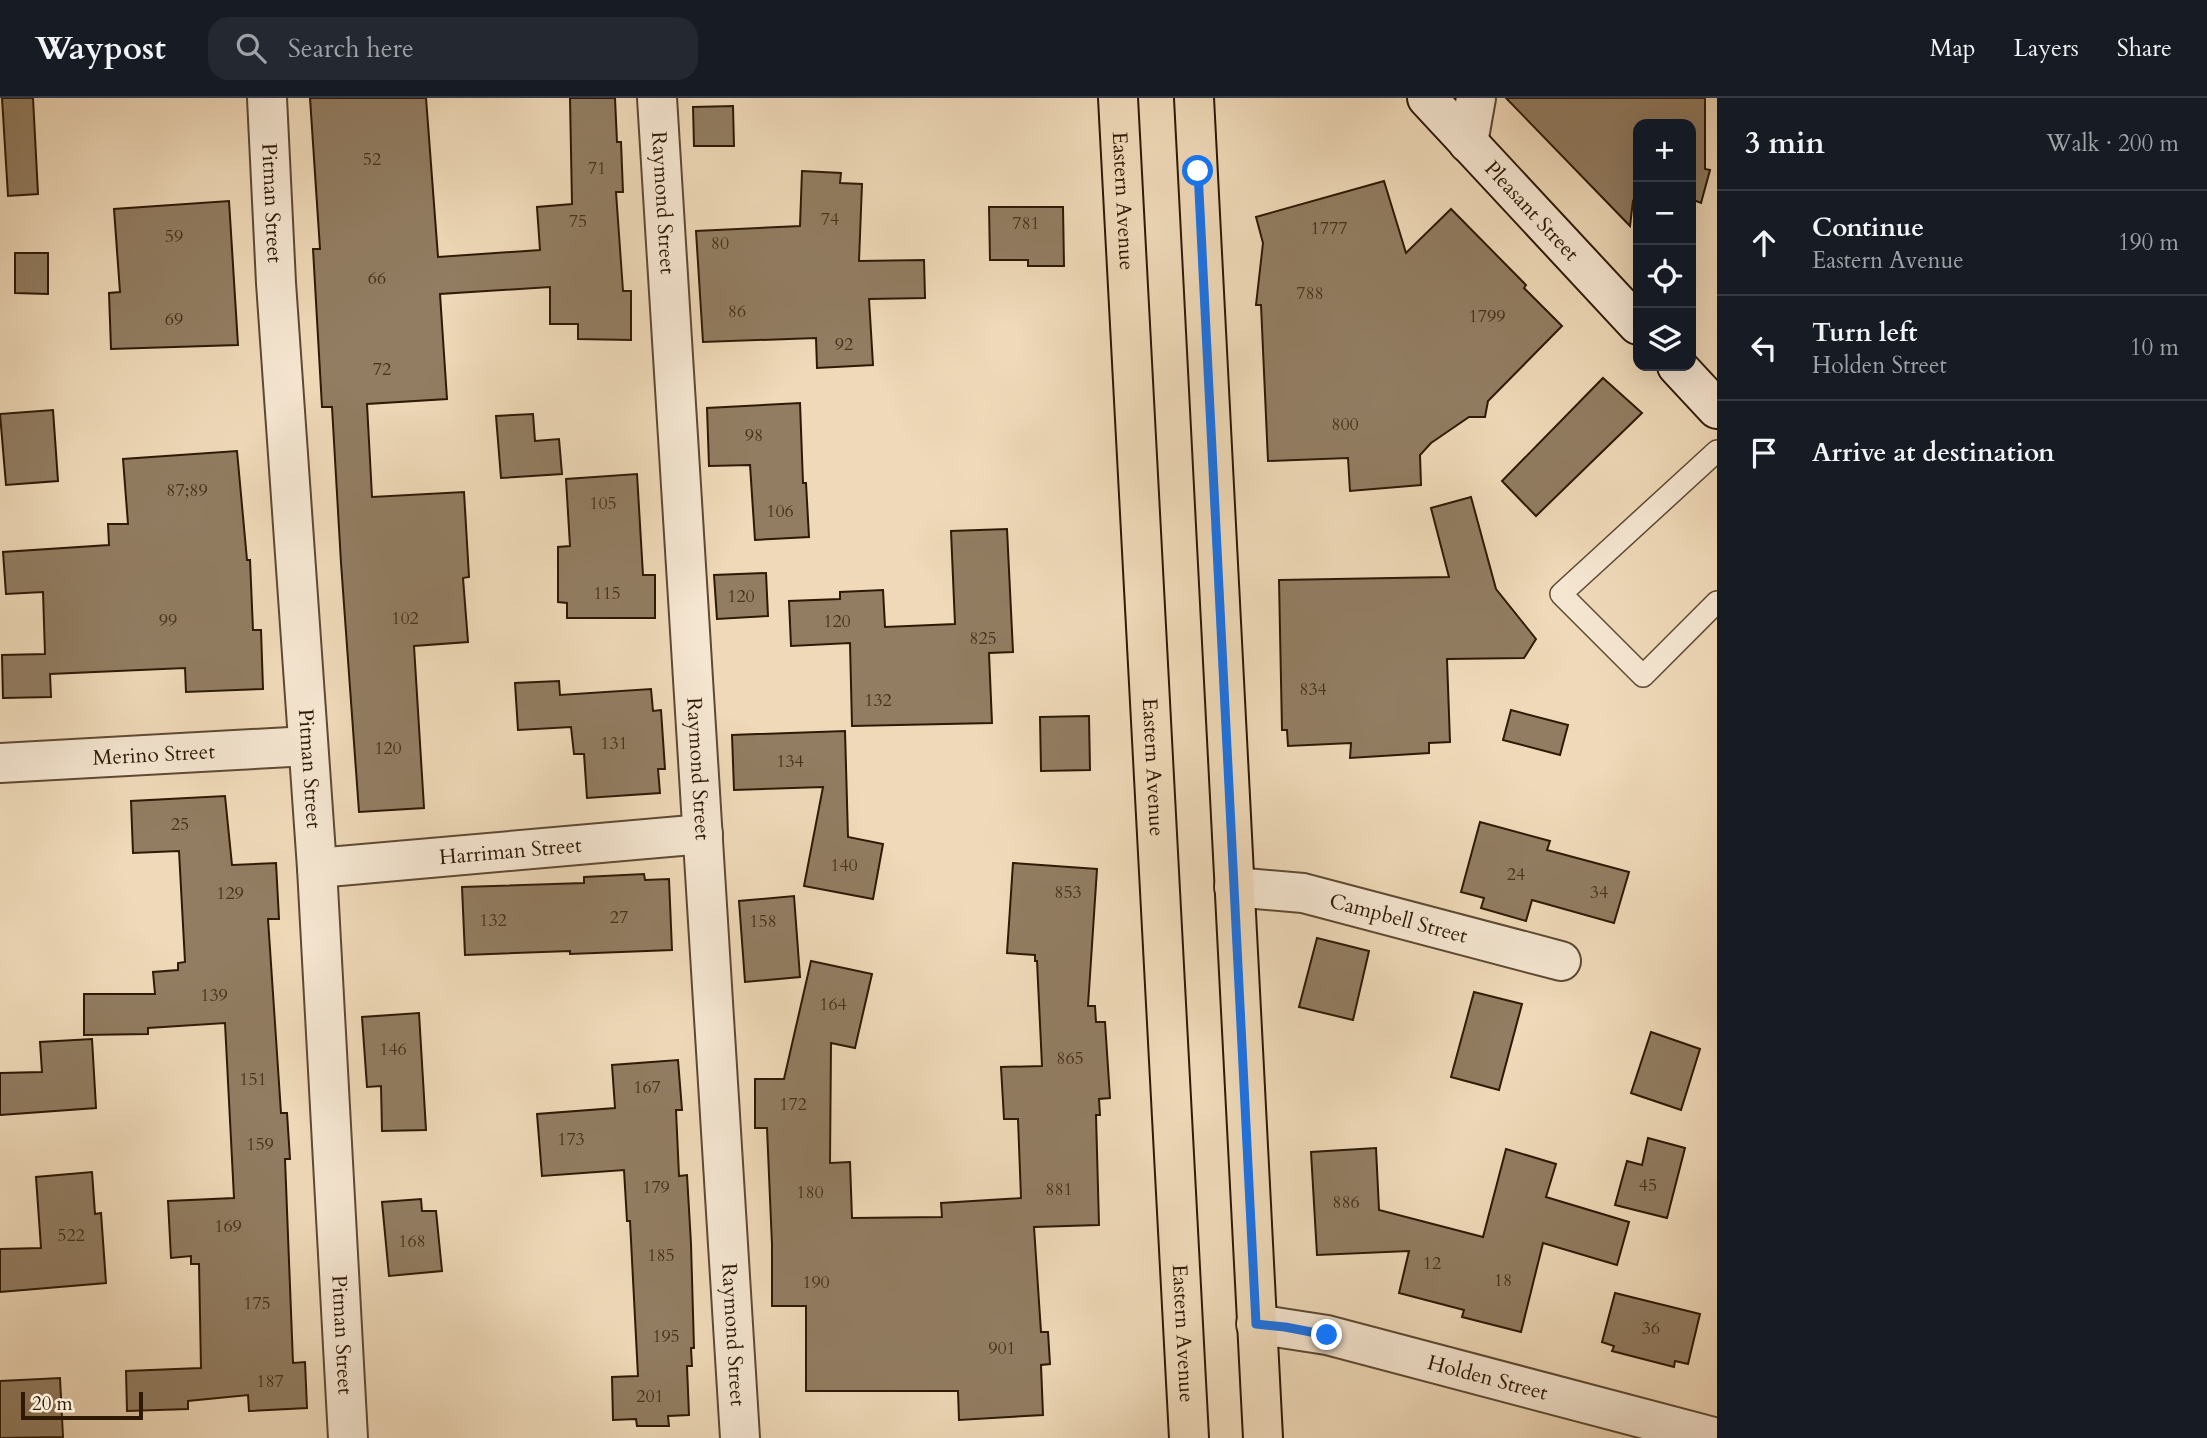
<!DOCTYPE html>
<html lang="en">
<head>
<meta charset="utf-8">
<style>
  body { margin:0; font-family:Cardo,serif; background:#242831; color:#f1f3f6 }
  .controls { position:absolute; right:21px; top:21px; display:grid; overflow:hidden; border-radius:14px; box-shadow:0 7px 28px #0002 }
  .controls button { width:63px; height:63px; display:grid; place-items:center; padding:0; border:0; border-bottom:2px solid #363941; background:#171b24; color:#f1f3f6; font:35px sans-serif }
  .scale { position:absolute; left:21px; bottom:18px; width:122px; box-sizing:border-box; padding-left:7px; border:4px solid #2e1905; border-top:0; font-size:19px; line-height:24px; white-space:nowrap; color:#2e1905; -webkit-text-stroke:5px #f5e6d1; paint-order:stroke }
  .stop { position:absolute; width:21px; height:21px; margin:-16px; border:5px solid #1a73e8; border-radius:50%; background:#fff }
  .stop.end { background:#1a73e8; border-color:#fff; box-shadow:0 2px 7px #0008 }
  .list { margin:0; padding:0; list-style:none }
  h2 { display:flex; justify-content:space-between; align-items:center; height:91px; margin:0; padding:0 28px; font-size:30px }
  h2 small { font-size:23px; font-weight:400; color:#9ea1a6 }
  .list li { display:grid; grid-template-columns:46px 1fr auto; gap:21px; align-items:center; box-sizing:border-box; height:105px; padding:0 28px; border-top:2px solid #363941 }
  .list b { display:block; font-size:26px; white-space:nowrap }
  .list p { margin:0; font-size:23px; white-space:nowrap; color:#9ea1a6 }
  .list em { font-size:23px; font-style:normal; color:#9ea1a6 }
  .icon { flex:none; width:38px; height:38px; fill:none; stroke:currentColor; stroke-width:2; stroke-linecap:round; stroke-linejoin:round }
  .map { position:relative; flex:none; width:1717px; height:1340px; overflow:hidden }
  header { display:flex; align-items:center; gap:42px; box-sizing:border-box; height:98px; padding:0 35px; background:#171b24; border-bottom:2px solid #363941 }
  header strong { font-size:33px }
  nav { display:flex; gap:38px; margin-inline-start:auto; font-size:24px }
  .search { width:490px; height:63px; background:#242831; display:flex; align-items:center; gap:18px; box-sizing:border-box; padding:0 24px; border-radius:21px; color:#9ea1a6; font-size:26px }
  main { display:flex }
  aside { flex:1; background:#171b24 }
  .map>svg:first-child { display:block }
</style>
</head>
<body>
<header>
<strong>Waypost</strong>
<div class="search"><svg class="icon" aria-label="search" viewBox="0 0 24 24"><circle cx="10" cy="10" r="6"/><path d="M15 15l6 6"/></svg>Search here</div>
<nav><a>Map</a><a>Layers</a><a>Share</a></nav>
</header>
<main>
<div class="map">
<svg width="1717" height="1340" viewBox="0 0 1717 1340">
  <rect width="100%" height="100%" fill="#efd9b8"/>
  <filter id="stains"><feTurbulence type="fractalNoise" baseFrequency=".00286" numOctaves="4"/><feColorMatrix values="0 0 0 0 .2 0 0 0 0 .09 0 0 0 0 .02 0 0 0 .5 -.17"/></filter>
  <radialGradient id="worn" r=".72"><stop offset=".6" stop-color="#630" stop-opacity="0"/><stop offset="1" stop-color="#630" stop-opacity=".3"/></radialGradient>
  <g fill="#927d62" stroke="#2e1905" stroke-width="2">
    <path d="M2 0H33L38 96 8 98Z"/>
    <path d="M310 0H426L438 159 540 152 537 109 572 106 570 0H615L617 44H621L623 94H616L623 193H631V242L578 241V226H550V189L440 196 447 301 367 306 372 399 464 394 469 479 463 480 468 544 414 548 424 710 359 714 341 465 332 309H322L313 151H320Z"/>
    <path d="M1506 0H1705V71L1710 72 1701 105 1691 101V26H1638V105L1633 103 1630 128Z"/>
    <path d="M733 8 734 48H694L693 9Z"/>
    <path d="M802 73 841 75 840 85 862 86 859 163 924 162 925 200 869 201 873 267 817 270 816 240 703 244 696 133 800 128Z"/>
    <path d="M1384 83 1406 155 1451 111 1526 187 1524 190 1562 228 1488 303 1485 319H1469L1431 345 1420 357 1421 387 1350 393 1348 360 1268 363 1261 207H1256L1263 145 1256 119Z"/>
    <path d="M229 103 238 247 111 251 109 195 120 194 114 111Z"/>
    <path d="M989 109H1063L1064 168H1028V162H990Z"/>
    <path d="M15 155H48V196L15 195Z"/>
    <path d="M1603 280 1642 315 1536 418 1502 383Z"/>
    <path d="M800 305 803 385H806L809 439 755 442 750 367 709 368 707 310Z"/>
    <path d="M53 312 58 383 6 387 0 316Z"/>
    <path d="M533 316 535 343 559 341 562 376 501 380 496 318Z"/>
    <path d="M237 353 247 462H250L253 532H261L263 591 186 594 185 570 50 576 51 599 3 600 2 557 45 556 43 494 6 496 3 454 109 447 108 426H128L123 361Z"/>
    <path d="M637 376 643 477H655V520H567V505L558 504V449L570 448 566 381Z"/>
    <path d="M1471 399 1496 491 1536 541 1524 560 1447 561 1450 644 1429 645V655L1350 660 1351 645 1288 648 1287 632H1282L1279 482 1449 479 1431 410Z"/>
    <path d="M1007 431 1013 554 989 555 992 625 852 628 850 545 791 548 789 503 840 501V494L883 492 885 529 955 526 951 433Z"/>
    <path d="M766 475 768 518 717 521 714 477Z"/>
    <path d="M559 583 560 597 651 591 653 613 661 612 665 671H658L660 695 587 700 584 656H574L571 629 518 632 515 585Z"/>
    <path d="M1511 612 1568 627 1560 657 1503 642Z"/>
    <path d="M1089 618 1090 672 1041 673 1040 619Z"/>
    <path d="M845 633 848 739 883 746 873 801 804 788 823 689 734 692 732 637Z"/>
    <path d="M225 698 232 767 276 765 279 821H268L281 1015H287L290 1061H285L293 1265 305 1264 307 1310 249 1313 248 1297 188 1303V1311L127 1313 126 1273 201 1270 199 1166H191V1158L171 1160 168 1103 234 1100 225 925 148 930V936L84 937V896H155L153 874 178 872V865L185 864 179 753 133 755 131 703Z"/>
    <path d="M1480 724 1550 743 1547 752 1629 774 1614 825 1532 802 1526 823 1481 810 1484 800 1461 794Z"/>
    <path d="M1013 765 1097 771 1088 908H1095L1096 924H1105L1110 1000 1099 1001 1100 1017H1096L1099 1127 1034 1129 1041 1234H1048L1050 1266 1041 1267 1043 1317 959 1322 958 1293H806V1208H772V1147L767 1030H755V981H784L811 863 872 876 855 950 831 945 830 1065 850 1064 852 1120 942 1119 941 1105 1021 1100 1018 1021H1004L1001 969 1042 968 1037 863H1035V857L1007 855Z"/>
    <path d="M644 776 645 782 669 781 672 852 570 856V853L465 857 462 789 584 785V779Z"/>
    <path d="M794 798 800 879 745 884 739 803Z"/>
    <path d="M1317 840 1369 853 1353 922 1299 909Z"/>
    <path d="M1474 894 1522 906 1499 992 1451 979Z"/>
    <path d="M419 915 426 1032 382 1033 381 988 367 989 362 919Z"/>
    <path d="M1651 934 1700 951 1681 1012 1631 995Z"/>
    <path d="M92 941 96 1010 0 1017V975L42 974 40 944Z"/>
    <path d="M678 962 682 1012H676L679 1078 687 1077 691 1146 694 1250H691L692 1268H687L689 1317 668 1318 669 1328H637L636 1321 613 1322 612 1279 638 1278 630 1123H627L624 1072 542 1078 537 1016 615 1010 612 967Z"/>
    <path d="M1648 1040 1685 1050 1667 1120 1615 1107 1627 1063 1642 1067Z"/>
    <path d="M1376 1050 1379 1112 1483 1139 1506 1051 1556 1066 1546 1099 1629 1124 1617 1167 1543 1145 1521 1234 1462 1219 1464 1212 1399 1195 1409 1153 1317 1157 1311 1054Z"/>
    <path d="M92 1074 95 1116 101 1115 106 1185 0 1194V1151L41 1150 36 1079Z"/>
    <path d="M421 1101 422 1113H436L442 1173 389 1178 382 1104Z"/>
    <path d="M1615 1195 1700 1216 1688 1266 1675 1263 1674 1269 1612 1253 1614 1248 1602 1244Z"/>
    <path d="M60 1280 63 1339 0 1340V1283Z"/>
  </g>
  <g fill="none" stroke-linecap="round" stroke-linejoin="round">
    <g stroke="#5e4932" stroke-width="24">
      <path id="lane" d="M1717 353 1561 496 1643 578 1717 504"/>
    </g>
    <g stroke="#5e4932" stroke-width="42">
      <g id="street">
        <path id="s1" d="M267 0 276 185 317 770 348 1340"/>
        <path id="s2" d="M657 0 740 1340"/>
        <path d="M1468 45 1476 0"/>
        <path id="s3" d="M0 665 308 648"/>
        <path id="s4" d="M317 770 703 736"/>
        <path id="s5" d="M1234 789 1303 795 1561 863"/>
        <path id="s6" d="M1256 1226 1327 1237 1717 1340"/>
      </g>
    </g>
    <g stroke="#2e1905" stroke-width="42">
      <g id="secondary">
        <path id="s7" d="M1427 0 1638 227"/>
        <path d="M1677 268 1717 311"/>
      </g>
    </g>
    <g stroke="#2e1905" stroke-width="42">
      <g id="primary">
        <path id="s8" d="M1118 0 1189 1340"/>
        <path d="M1194 0 1263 1340"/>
      </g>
    </g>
    <use href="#lane" stroke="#f5e6d1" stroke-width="21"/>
    <use href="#street" stroke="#f5e6d1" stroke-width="38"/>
    <use href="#secondary" stroke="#f5e6d1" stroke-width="38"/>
    <use href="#primary" stroke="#efd9b8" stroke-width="38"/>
  </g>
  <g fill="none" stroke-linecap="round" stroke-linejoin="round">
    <path stroke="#1a73e8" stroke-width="9" d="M1198 73 1256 1226 1285 1229 1327 1237"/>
  </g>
  <g text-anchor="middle" stroke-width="5" stroke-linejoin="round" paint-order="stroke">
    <g font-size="18" fill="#47321c">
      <text x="372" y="67">52</text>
      <text x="597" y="76">71</text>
      <text x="830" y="127">74</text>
      <text x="578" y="129">75</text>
      <text x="1026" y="131">781</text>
      <text x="1329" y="136">1777</text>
      <text x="174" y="144">59</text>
      <text x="720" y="151">80</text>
      <text x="377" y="186">66</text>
      <text x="1310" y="201">788</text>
      <text x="737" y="219">86</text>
      <text x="1487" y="224">1799</text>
      <text x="174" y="227">69</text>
      <text x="844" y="252">92</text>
      <text x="382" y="277">72</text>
      <text x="1345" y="332">800</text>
      <text x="754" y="343">98</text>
      <text x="187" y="398">87;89</text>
      <text x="603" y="411">105</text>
      <text x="780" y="419">106</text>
      <text x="607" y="501">115</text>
      <text x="741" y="504">120</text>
      <text x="405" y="526">102</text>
      <text x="168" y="528">99</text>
      <text x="837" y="529">120</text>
      <text x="983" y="546">825</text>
      <text x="1313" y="597">834</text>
      <text x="878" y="608">132</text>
      <text x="614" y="651">131</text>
      <text x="388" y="656">120</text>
      <text x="790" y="669">134</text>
      <text x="180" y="732">25</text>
      <text x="844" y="773">140</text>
      <text x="1516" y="782">24</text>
      <text x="1068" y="800">853</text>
      <text x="1599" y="800">34</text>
      <text x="230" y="801">129</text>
      <text x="619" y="825">27</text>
      <text x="493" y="828">132</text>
      <text x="763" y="829">158</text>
      <text x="214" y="903">139</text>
      <text x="833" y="912">164</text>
      <text x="393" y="957">146</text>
      <text x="1070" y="966">865</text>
      <text x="253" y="987">151</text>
      <text x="647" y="995">167</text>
      <text x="793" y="1012">172</text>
      <text x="571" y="1047">173</text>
      <text x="260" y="1052">159</text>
      <text x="1648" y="1093">45</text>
      <text x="656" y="1095">179</text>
      <text x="1059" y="1097">881</text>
      <text x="810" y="1100">180</text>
      <text x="1346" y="1110">886</text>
      <text x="228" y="1134">169</text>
      <text x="71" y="1143">522</text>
      <text x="412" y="1149">168</text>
      <text x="661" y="1163">185</text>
      <text x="1432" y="1171">12</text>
      <text x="1503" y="1188">18</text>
      <text x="816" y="1190">190</text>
      <text x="257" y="1211">175</text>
      <text x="1651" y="1236">36</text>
      <text x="666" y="1244">195</text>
      <text x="1002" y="1256">901</text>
      <text x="270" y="1289">187</text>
      <text x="650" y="1304">201</text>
    </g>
    <g font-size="21" fill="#2e1905" stroke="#f5e6d1">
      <text dy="7" stroke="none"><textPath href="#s1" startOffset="105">Pitman Street</textPath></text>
      <text dy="7" stroke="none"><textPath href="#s2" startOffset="105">Raymond Street</textPath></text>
      <text dy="7" stroke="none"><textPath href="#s8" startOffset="103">Eastern Avenue</textPath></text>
      <text dy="7" stroke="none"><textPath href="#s7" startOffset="154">Pleasant Street</textPath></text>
      <text dy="7" stroke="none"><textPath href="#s3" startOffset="154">Merino Street</textPath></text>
      <text dy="7" stroke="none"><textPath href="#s1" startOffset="672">Pitman Street</textPath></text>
      <text dy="7" stroke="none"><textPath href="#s2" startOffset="672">Raymond Street</textPath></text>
      <text dy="7" stroke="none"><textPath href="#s8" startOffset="670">Eastern Avenue</textPath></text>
      <text dy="7" stroke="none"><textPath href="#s4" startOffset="194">Harriman Street</textPath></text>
      <text dy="7" stroke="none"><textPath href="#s5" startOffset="168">Campbell Street</textPath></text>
      <text dy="7" stroke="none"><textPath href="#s1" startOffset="1239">Pitman Street</textPath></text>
      <text dy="7" stroke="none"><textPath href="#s2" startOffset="1239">Raymond Street</textPath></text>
      <text dy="7" stroke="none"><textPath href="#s8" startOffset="1237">Eastern Avenue</textPath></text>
      <text dy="7" stroke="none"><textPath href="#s6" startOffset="238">Holden Street</textPath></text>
    </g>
  </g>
  <rect width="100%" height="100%" filter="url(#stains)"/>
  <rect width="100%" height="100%" fill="url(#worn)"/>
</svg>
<div class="controls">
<button>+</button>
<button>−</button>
<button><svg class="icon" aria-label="locate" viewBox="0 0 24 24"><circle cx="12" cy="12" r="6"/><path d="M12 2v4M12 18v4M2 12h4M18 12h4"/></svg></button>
<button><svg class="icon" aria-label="layers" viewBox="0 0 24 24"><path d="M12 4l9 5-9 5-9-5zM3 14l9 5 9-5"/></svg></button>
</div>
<div class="scale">20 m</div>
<div class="stop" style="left:1198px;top:73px"></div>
<div class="stop end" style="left:1327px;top:1237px"></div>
</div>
<aside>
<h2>3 min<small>Walk · 200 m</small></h2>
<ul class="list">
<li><svg class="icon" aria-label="ahead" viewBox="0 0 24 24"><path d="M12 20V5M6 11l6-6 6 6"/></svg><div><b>Continue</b><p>Eastern Avenue</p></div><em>190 m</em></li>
<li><svg class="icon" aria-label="left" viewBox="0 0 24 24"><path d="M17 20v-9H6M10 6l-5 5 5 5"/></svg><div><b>Turn left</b><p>Holden Street</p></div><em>10 m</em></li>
<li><svg class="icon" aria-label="arrive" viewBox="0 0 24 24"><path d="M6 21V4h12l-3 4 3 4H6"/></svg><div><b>Arrive at destination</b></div></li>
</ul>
</aside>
</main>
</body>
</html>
